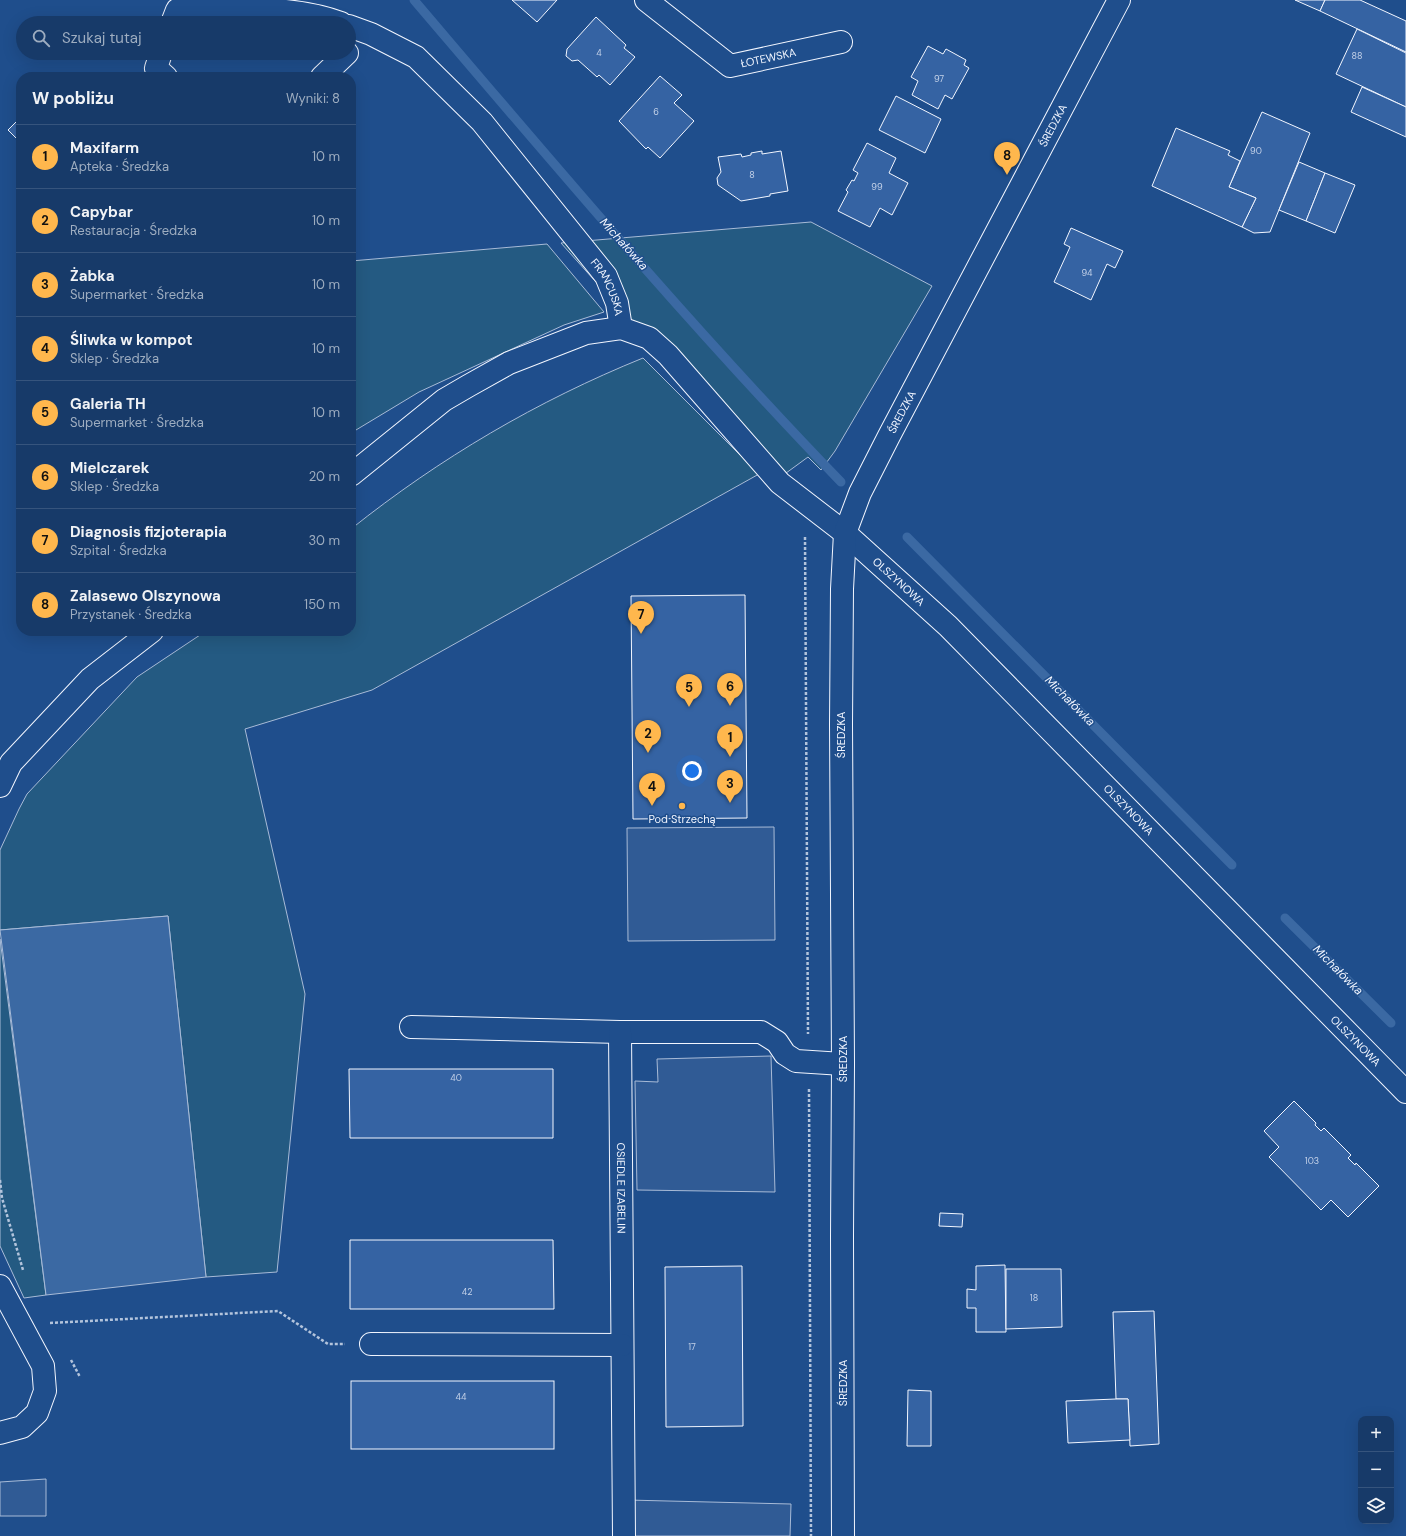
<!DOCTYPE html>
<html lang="pl">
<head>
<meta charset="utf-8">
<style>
  body { margin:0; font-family:"DM Sans",sans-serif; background:#20416f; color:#f1f3f6 }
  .controls { position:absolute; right:12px; bottom:12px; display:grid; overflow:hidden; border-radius:8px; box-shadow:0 4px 16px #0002 }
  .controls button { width:36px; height:36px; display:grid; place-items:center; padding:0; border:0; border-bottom:1px solid #36547d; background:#173a69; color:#f1f3f6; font:20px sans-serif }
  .you { position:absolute; left:692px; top:771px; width:14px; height:14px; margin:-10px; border:3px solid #fff; border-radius:50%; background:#1a73e8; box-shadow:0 0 0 6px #1a73e833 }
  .badge { display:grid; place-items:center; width:26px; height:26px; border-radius:50%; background:#ffb74d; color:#111; font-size:13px; font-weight:700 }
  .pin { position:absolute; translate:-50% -33px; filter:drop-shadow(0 1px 2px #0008) }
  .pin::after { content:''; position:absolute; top:21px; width:14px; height:12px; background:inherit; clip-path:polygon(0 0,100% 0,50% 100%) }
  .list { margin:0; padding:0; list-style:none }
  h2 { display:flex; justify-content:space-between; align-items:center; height:52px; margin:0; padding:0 16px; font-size:17px }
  h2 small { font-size:13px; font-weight:400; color:#9eadc0 }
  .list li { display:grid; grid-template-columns:26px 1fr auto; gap:12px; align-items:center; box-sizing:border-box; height:64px; padding:0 16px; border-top:1px solid #36547d }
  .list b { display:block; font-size:15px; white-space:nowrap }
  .list p { margin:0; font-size:13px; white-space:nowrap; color:#9eadc0 }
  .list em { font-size:13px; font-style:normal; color:#9eadc0 }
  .icon { flex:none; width:22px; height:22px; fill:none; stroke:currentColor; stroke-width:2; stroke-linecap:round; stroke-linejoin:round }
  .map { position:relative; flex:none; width:1406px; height:1536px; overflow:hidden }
  .search { position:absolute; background:#173a69; box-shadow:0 4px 16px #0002; left:16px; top:16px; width:340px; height:44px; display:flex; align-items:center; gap:10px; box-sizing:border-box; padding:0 14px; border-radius:22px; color:#9eadc0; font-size:15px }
  .panel { position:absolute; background:#173a69; box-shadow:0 4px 16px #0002; left:16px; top:72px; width:340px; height:564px; border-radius:16px }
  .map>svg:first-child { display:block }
</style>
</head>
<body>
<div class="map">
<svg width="1406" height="1536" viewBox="0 0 1406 1536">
  <rect width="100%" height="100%" fill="#1f4e8c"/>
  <g fill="#245a82" stroke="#a8bbd7">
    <path d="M811 222 932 286 835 451 821 470 808 457 782 476 645 337 561 243Z"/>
    <path d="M547 244 604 312 564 325 419 392 351 433V261Z"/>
    <path d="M643 358 759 474 372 690 245 729 305 994 277 1272 206 1277 168 916 0 930V850L19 809 27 794 137 677 206 631H351V529C440 458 537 401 643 358Z"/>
    <path d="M0 939 46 1295 24 1298 0 1246Z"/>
  </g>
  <g fill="#305b95" stroke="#a8bbd7">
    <path d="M774 827 775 940 628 941 627 828Z"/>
    <path d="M771 1056 775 1192 637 1190 635 1081 658 1082 657 1059Z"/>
    <path d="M46 1479V1516H0V1482Z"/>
    <path d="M627 1500 791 1504 790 1536H626Z"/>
  </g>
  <path fill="#3b69a3" stroke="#a8bbd7" d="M168 916 206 1277 46 1295 0 930Z"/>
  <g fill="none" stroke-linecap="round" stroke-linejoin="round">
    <g stroke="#3b69a3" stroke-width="9">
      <path d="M414 0C553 163 692 328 841 482"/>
      <path d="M907 537 1232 865"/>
      <path d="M1285 918 1391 1023"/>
    </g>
  </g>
  <g fill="#3563a3" stroke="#f2f6ff">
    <path d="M512 0H557L537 22Z"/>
    <path d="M1295 0H1325L1320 11Z"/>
    <path d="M1325 0H1360L1406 21V52L1320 11Z"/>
    <path d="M596 17 626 45 624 48 635 57 610 85 599 75 597 77 578 60 572 61 566 56 567 49Z"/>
    <path d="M1357 29 1406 53V107L1336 74Z"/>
    <path d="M928 46 943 54 946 49 966 60 964 65 969 68 952 99 945 95 938 109 912 95 918 81 911 77Z"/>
    <path d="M660 76 682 95 674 103 694 121 660 158 648 147 646 149 619 121Z"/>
    <path d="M1362 87 1406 107V137L1351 112Z"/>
    <path d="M896 96 941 119 925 153 879 130Z"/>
    <path d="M1262 112 1310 133 1270 232 1254 233 1242 227 1256 198 1229 187Z"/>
    <path d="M21 117V143L8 130Z"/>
    <path d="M1176 128 1230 151 1228 155 1240 161 1229 187 1256 198 1242 227 1152 186Z"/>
    <path d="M867 143 896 158 889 173 908 183 892 215 880 208 870 227 838 211 848 192 846 190 852 180 854 181 858 173 853 170Z"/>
    <path d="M762 151V154L781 151 788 191 770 194V196L741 201 718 185 717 178 721 172 718 157 741 154 742 157 751 155V153Z"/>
    <path d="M1299 162 1325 173 1306 221 1279 210Z"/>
    <path d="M1325 173 1355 185 1335 233 1306 221Z"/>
    <path d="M1071 228 1123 251 1115 268 1107 264 1091 300 1054 282 1070 247 1064 244Z"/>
    <path d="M745 595 747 818 633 819 631 596Z"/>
    <path d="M349 1069H553V1138H350Z"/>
    <path d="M1294 1101 1316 1123 1315 1125 1321 1131 1324 1128 1351 1155 1348 1158 1355 1165 1356 1163 1379 1186 1348 1217 1331 1200 1321 1210 1269 1157 1279 1147 1264 1131Z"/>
    <path d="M940 1213 963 1214 962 1227 939 1226Z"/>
    <path d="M350 1240H553L554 1309H350Z"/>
    <path d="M1005 1265 1006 1332H976V1308H967V1289L976 1290V1266Z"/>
    <path d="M742 1266 743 1426 666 1427 665 1267Z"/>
    <path d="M1006 1269H1061L1062 1327 1006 1329Z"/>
    <path d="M1154 1311 1159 1444 1130 1446 1128 1399H1116L1113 1312Z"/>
    <rect x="351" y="1381" width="203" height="68"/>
    <path d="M908 1390 931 1391V1446H907Z"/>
    <path d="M1116 1399H1128L1130 1440 1068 1443 1066 1401Z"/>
  </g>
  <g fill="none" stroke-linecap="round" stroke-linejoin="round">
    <g stroke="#f2f6ff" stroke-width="24">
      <g id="minor">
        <path id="s1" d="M646 0 730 66 841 42"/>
        <path d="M172 23 177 10C232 10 289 4 341 23"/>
        <path id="s2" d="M349 26 371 34 416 57 482 122 606 276 617 303 621 328"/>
        <path d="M161 53 156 68 166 77"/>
        <path d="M322 77 347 53"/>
        <path id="s3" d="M351 475 444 400 468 386 509 363 586 333 621 328 649 338 668 355 780 483 845 533 948 626 1406 1092"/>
        <path d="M0 786 11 763 90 679 152 631"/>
        <path d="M411 1027 620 1032H761L777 1042 785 1054 796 1061 843 1064"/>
        <path id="s4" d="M620 1032 624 1536"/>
        <path d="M0 1286 43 1366 45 1391 37 1413 22 1427 0 1433"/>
        <path d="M371 1344 622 1345"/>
        <path id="s5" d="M843 1536 842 1236 843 1064 841 724 842 589 845 533 860 493 889 436 1119 0"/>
      </g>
    </g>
    <g stroke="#b3c4dc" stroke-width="2.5" stroke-dasharray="3 2" stroke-linecap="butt">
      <path d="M805 537 808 1034"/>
      <path d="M809 1089 811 1536"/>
      <path d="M0 1180 2 1198 23 1270"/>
      <path d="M50 1323 278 1311 328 1344H345"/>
      <path d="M71 1360 80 1377"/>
    </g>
    <use href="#minor" stroke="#1f4e8c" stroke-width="22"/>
  </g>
  <circle fill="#ffb74d" stroke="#1f4e8c" stroke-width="1.5" cx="682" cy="806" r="4"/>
  <g text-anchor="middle" stroke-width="3" stroke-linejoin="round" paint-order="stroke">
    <g font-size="9" fill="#c3d1e8">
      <text x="599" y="56">4</text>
      <text x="1357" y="59">88</text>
      <text x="939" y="82">97</text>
      <text x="656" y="115">6</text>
      <text x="1256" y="154">90</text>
      <text x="752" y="178">8</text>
      <text x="877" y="190">99</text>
      <text x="1087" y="276">94</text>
      <text x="456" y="1081">40</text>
      <text x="1312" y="1164">103</text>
      <text x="467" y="1295">42</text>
      <text x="1034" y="1301">18</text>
      <text x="692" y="1350">17</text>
      <text x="461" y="1400">44</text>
    </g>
    <g font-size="11" fill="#f2f6ff" stroke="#1f4e8c">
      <text dy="4" stroke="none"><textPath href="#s1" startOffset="146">ŁOTEWSKA</textPath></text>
      <text dy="4" stroke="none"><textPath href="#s5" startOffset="1461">ŚREDZKA</textPath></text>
      <text dy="4" stroke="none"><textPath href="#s2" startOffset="375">FRANCUSKA</textPath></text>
      <text dy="4" stroke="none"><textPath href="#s5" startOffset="1137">ŚREDZKA</textPath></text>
      <text dy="4" stroke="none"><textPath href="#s3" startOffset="692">OLSZYNOWA</textPath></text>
      <text transform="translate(841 735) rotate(-90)" y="4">ŚREDZKA</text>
      <text dy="4" stroke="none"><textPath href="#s3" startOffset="1016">OLSZYNOWA</textPath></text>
      <text dy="4" stroke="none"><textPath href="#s3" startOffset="1340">OLSZYNOWA</textPath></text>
      <text transform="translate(843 1059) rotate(-90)" y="4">ŚREDZKA</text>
      <text dy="4" stroke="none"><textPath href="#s4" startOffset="156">OSIEDLE IZABELIN</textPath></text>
      <text transform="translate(843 1383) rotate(-90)" y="4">ŚREDZKA</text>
    </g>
    <g font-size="11" fill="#f2f6ff" stroke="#1f4e8c">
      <text x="682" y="823">Pod Strzechą</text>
    </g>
    <g font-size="12" font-style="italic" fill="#f2f6ff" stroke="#1f4e8c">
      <text transform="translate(624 244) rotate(48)" y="4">Michałówka</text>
      <text transform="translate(1070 701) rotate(45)" y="4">Michałówka</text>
      <text transform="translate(1338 970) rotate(45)" y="4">Michałówka</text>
    </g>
  </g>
</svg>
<div class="controls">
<button>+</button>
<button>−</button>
<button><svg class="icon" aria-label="layers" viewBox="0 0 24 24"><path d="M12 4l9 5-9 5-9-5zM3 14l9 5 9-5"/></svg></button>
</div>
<div class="you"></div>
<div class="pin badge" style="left:730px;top:757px">1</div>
<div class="pin badge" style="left:648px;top:753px">2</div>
<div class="pin badge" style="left:730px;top:803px">3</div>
<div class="pin badge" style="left:652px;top:806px">4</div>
<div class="pin badge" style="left:689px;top:707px">5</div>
<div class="pin badge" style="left:730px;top:706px">6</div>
<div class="pin badge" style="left:641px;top:634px">7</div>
<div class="pin badge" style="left:1007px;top:175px">8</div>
<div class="search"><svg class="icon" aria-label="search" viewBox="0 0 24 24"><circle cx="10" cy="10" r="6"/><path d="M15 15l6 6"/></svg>Szukaj tutaj</div>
<section class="panel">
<h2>W pobliżu<small>Wyniki: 8</small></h2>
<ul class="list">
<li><span class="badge">1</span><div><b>Maxifarm</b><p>Apteka · Średzka</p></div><em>10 m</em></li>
<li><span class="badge">2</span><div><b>Capybar</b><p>Restauracja · Średzka</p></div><em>10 m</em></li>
<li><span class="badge">3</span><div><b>Żabka</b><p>Supermarket · Średzka</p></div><em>10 m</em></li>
<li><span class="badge">4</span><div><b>Śliwka w kompot</b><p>Sklep · Średzka</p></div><em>10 m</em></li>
<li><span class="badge">5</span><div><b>Galeria TH</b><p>Supermarket · Średzka</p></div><em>10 m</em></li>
<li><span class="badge">6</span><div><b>Mielczarek</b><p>Sklep · Średzka</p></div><em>20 m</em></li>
<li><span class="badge">7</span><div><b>Diagnosis fizjoterapia</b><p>Szpital · Średzka</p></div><em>30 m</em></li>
<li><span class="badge">8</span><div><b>Zalasewo Olszynowa</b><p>Przystanek · Średzka</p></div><em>150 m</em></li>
</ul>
</section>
</div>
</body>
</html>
